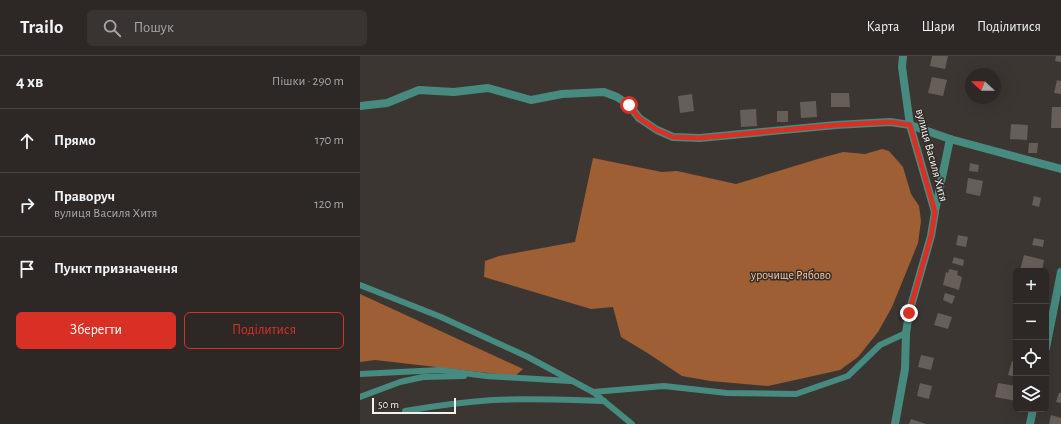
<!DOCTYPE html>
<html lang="uk">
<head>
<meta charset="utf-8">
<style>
  body { margin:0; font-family:"Alegreya Sans",sans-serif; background:#393432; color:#f1f3f6 }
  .controls { position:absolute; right:12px; bottom:12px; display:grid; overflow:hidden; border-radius:6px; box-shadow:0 4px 16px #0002 }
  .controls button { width:36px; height:36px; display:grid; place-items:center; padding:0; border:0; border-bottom:1px solid #484443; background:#2d2826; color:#f1f3f6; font:20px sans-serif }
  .compass { position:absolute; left:605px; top:12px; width:36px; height:36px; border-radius:50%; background:#2d2826; box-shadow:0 4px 16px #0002; rotate:292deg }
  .scale { position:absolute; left:12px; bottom:10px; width:84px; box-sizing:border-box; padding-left:4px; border:2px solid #f4f0ed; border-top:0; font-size:11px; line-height:14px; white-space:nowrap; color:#f4f0ed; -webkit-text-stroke:3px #322c28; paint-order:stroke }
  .stop { position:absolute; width:12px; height:12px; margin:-9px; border:3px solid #d93025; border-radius:50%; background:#fff }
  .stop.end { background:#d93025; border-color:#fff; box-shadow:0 1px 4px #0008 }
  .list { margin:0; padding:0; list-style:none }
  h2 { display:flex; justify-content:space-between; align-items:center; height:52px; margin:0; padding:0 16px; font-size:17px }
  h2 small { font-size:13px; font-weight:400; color:#a7a6a7 }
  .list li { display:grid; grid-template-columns:26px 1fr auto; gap:12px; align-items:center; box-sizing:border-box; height:64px; padding:0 16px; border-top:1px solid #484443 }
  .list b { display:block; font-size:15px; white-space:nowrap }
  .list p { margin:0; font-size:13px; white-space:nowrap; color:#a7a6a7 }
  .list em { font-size:13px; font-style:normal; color:#a7a6a7 }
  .actions { display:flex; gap:8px; padding:12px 16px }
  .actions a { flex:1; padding:9px 0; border:1px solid #d93025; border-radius:6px; text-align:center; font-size:14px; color:#d93025 }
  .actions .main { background:#d93025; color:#fff }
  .icon { flex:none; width:22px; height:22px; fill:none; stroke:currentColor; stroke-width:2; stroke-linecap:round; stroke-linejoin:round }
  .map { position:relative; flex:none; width:701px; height:368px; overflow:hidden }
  header { display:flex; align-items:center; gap:24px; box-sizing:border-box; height:56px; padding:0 20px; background:#2d2826; border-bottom:1px solid #484443 }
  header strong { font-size:19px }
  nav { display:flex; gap:22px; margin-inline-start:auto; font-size:14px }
  .search { width:280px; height:36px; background:#393432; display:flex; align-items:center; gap:10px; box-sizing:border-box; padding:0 14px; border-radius:6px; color:#a7a6a7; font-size:15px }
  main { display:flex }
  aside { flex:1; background:#2d2826 }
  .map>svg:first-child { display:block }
</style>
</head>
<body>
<header>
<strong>Trailo</strong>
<div class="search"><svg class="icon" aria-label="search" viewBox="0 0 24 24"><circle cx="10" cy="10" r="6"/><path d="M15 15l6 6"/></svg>Пошук</div>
<nav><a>Карта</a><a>Шари</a><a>Поділитися</a></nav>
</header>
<main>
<aside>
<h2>4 хв<small>Пішки · 290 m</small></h2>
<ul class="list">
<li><svg class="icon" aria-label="ahead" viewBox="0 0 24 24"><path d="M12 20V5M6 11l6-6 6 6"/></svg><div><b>Прямо</b></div><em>170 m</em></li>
<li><svg class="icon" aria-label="right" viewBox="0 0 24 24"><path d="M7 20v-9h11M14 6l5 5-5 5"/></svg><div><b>Праворуч</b><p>вулиця Василя Хитя</p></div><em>120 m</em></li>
<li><svg class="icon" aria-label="arrive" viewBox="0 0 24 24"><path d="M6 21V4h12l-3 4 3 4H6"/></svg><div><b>Пункт призначення</b></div></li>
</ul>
<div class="actions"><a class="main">Зберегти</a><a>Поділитися</a></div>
</aside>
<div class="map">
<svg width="701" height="368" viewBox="0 0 701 368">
  <rect width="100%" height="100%" fill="#3c3632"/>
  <g fill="#9e5f34">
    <path d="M522 93 529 95 543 111 551 138 559 150 561 165 558 187 532 251 518 276 498 301 480 314 408 330 350 325 322 320 289 298 261 281 253 251 231 253 124 221 125 205 139 200 215 186 233 102 302 116 317 115 376 128 461 102 483 96 505 98Z"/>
    <path d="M0 238 163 313 155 320 15 304 0 306Z"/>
  </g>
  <g fill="#655e59">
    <path d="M572 0H588L585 13 570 10Z"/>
    <path d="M696 0H701V6L695 5Z"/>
    <path d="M572 21 587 24 583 40 568 37Z"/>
    <path d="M697 24 701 25V38L694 37Z"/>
    <path d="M471 37H489L490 51H471Z"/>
    <path d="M332 38 334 55 320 57 318 40Z"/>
    <path d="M456 45 457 61 441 62 440 46Z"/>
    <path d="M692 51H701V72H691Z"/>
    <path d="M396 53 397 70 381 71 380 54Z"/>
    <rect x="417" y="55" width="11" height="11"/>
    <path d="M651 68 668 69 667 84 650 83Z"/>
    <path d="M669 87H678L677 97H668Z"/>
    <path d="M610 107 619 109 618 116 609 115Z"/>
    <path d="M608 122 623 125 620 140 606 137Z"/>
    <path d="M674 140 681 142 679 151 672 149Z"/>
    <path d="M598 179 608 181 606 191 596 189Z"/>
    <path d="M674 182 684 184 683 191 672 189Z"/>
    <path d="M664 199 684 204 682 215 660 214Z"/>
    <path d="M594 201 604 204 603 210 592 207Z"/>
    <path d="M589 213 598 215 597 219 602 221 599 234 583 229 586 216 588 217Z"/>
    <path d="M686 225 689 226 686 236Z"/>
    <path d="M585 237 595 240 592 248 583 244Z"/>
    <path d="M578 257 592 261 588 273 574 269Z"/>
    <path d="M561 299 574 302 571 314 558 311Z"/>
    <path d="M652 305 656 306V321L648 319Z"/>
    <path d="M560 327 572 330 569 343 557 340Z"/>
    <path d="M638 327 656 330V345L635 341Z"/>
    <path d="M699 337H701V347L696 346Z"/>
    <path d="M691 359 701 362V368H689Z"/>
    <path d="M551 363 566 368H549Z"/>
  </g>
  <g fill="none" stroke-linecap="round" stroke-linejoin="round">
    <g stroke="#478b80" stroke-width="6">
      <path d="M0 229 81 261 168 301 233 336 272 368"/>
      <path d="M0 318 80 314 126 320 210 325"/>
      <path d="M233 336 304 330 367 337 436 338 488 320 520 289 546 277"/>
      <path d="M0 341 40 326 63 321 104 320"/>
      <path d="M45 355C74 350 103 346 133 344 170 342 207 344 244 345"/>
    </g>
    <g stroke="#478b80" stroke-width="8">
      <path d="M0 50 27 47 59 34 94 36 128 32 171 44 202 38 244 36 257 41 269 49 279 62 297 74 313 81 340 82 476 69 530 66 550 69 590 83 701 113"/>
      <path d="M575 155 590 83"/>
      <path d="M686 292 701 216"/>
      <path d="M535 368 545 313 546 277 549 257 571 180 575 156 550 69 542 11 543 0"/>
      <path d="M670 368 673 353"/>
    </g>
  </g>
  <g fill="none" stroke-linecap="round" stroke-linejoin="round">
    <path stroke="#d93025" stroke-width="5" d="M269 49 279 62 297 74 313 81 340 82 476 69 530 66 550 69 575 156 571 180 549 257"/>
  </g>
  <g text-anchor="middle" stroke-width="3" stroke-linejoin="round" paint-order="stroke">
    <g font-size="12" fill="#f4f0ed" stroke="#322c28">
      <text transform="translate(572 99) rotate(75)" y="4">вулиця Василя Хитя</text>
    </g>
    <g font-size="12" fill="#fec7a4" stroke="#322c28">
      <text x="431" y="223">урочище Рябово</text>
    </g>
  </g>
</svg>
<div class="controls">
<button>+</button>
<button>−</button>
<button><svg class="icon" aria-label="locate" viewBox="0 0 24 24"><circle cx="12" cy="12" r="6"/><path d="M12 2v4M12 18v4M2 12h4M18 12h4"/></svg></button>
<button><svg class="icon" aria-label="layers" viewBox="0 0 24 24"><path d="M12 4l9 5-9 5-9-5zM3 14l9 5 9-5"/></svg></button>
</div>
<svg class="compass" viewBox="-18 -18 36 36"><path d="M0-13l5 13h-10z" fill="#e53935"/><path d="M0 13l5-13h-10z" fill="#a7a6a7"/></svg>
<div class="scale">50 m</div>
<div class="stop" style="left:269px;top:49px"></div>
<div class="stop end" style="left:549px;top:257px"></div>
</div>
</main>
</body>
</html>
